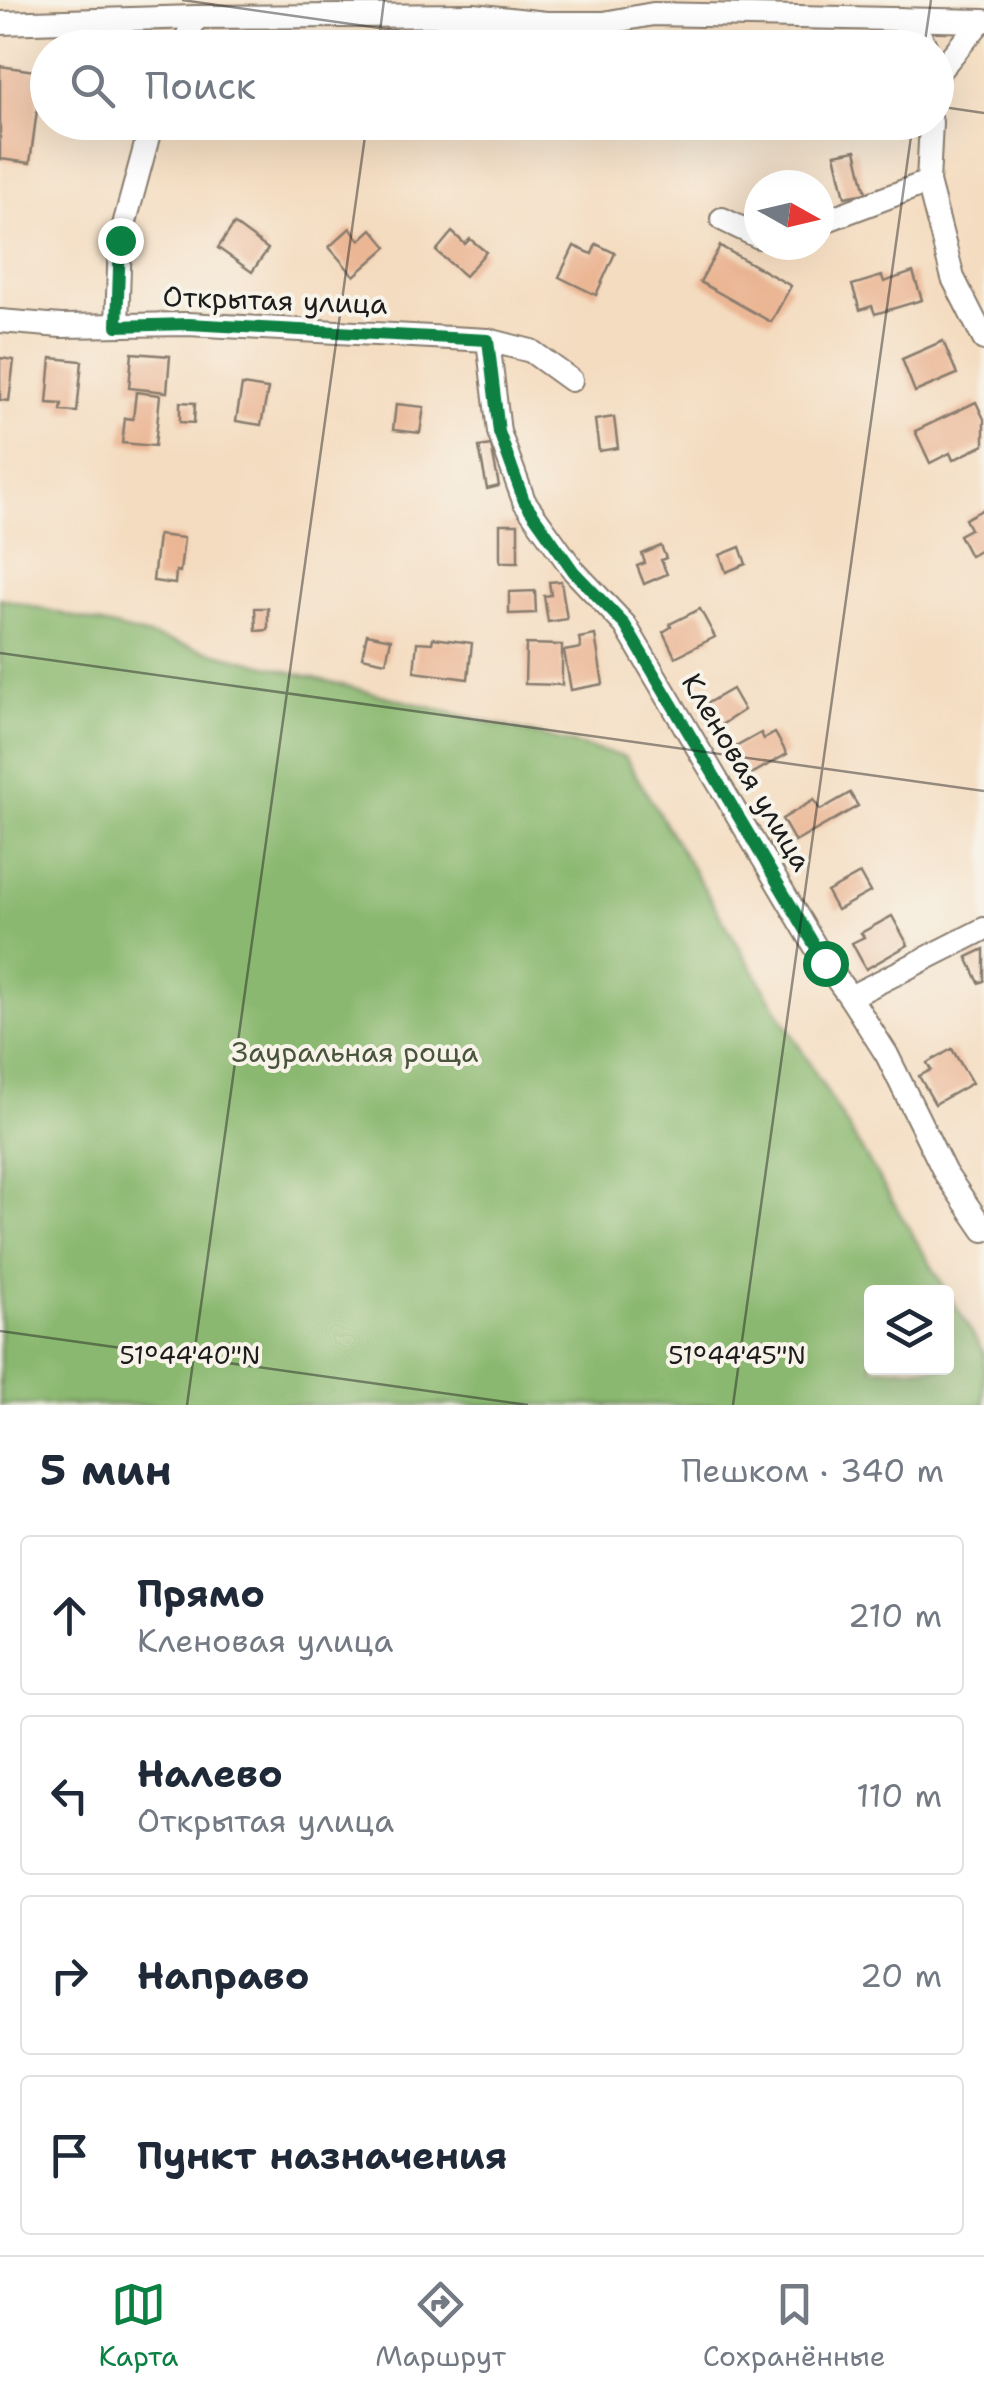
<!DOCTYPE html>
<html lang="ru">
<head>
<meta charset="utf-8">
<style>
  body { margin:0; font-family:"Shantell Sans",sans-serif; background:#f2f2f3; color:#1f2937 }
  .controls { position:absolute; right:30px; bottom:30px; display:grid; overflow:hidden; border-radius:10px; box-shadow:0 10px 40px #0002 }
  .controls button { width:90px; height:90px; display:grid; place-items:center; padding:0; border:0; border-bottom:2px solid #e0e1e3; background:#fff; color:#1f2937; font:50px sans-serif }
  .compass { position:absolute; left:744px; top:170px; width:90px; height:90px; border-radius:50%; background:#fff; box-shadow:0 10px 40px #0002; rotate:98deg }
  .stop { position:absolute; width:30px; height:30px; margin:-22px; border:8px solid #0b8043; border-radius:50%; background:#fff }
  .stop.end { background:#0b8043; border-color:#fff; box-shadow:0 2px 10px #0008 }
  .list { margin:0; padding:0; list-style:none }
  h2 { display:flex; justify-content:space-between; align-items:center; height:130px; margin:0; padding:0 40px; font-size:42px }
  h2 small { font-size:32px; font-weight:400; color:#747a83 }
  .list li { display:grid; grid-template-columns:65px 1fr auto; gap:30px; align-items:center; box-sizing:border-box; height:160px; margin:0 20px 20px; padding:0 20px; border:2px solid #e0e1e3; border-radius:10px }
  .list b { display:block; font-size:38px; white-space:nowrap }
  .list p { margin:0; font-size:32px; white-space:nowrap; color:#747a83 }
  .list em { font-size:32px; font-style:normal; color:#747a83 }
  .icon { flex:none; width:55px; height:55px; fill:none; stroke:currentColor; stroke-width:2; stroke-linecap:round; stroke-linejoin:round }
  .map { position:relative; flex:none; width:984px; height:1405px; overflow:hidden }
  .search { position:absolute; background:#fff; box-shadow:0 10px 40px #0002; left:30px; right:30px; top:30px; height:110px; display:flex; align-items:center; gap:25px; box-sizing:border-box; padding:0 35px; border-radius:55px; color:#747a83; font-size:38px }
  .sheet { height:850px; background:#fff }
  nav { display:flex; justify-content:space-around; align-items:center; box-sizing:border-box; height:140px; border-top:2px solid #e0e1e3; background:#fff; font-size:28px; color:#747a83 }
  nav a { display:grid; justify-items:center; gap:5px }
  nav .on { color:#0b8043 }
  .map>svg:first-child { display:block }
</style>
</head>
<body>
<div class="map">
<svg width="984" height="1405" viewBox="0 0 984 1405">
  <rect width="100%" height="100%" fill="#f7f3e8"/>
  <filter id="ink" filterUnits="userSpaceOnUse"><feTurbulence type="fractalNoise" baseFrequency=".01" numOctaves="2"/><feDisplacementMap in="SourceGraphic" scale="20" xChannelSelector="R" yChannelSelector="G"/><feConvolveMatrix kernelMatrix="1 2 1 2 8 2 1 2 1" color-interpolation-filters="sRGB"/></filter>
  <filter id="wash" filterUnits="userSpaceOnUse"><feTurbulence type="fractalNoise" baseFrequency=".0048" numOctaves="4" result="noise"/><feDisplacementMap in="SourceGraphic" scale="40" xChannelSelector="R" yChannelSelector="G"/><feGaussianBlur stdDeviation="2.25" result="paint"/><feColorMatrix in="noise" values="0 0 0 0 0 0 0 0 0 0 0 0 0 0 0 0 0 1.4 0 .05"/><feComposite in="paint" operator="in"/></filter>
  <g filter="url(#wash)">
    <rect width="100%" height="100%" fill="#f4dcc0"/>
    <path fill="#8ab870" stroke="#536a46" stroke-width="2.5" fill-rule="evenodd" d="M0 598 625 757 984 1353V1405H0ZM872 1292H946V1368H872Z"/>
    <g id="blocks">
      <g fill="#ebb694">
        <path d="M0 66 42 72 30 163 0 159Z"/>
        <path d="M538 122H586L585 134 537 128Z"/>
        <path d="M856 150 866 193 845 197 835 154Z"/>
        <path d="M234 224 268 249 252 272 218 248Z"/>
        <path d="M350 228 360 240 372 229 387 247 354 276 329 247Z"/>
        <path d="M452 232 465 244 470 239 486 252 465 276 436 251Z"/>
        <path d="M596 244 615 253 596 295 559 277 574 246 592 254Z"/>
        <path d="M720 246 791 286 771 322 700 282Z"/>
        <path d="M913 272 922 300 875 314 872 306 860 310 852 285 882 276 884 282Z"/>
        <path d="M943 341 957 374 915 392 902 359Z"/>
        <path d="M132 353 170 356 167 392 129 388Z"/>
        <path d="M0 358 14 360 9 401 0 400Z"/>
        <path d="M51 358 82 361 77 412 61 411 62 404 47 403Z"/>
        <path d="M242 385 268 389 261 425 236 421Z"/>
        <path d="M136 392 160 395 155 446 122 443 125 418 133 419Z"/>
        <path d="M180 402 195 403 194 423 180 422Z"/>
        <path d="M976 402 984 419V445L953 460 950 453 930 463 915 431Z"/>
        <path d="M396 404 424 407 420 433 393 430Z"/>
        <path d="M614 417 618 448 599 451 595 420Z"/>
        <path d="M491 445 499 486 487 489 479 447Z"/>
        <path d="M984 509V548L970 556 959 535 970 529 965 519Z"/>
        <rect x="500" y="524" width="18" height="38"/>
        <path d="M158 535 184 538 180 572 176 571 175 584 153 581Z"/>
        <path d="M661 546 666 558 661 560 667 574 644 584 637 566 645 563 642 554Z"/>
        <path d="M740 547 746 564 726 572 720 555Z"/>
        <path d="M561 581 567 619 548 622 544 596 551 595 549 582Z"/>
        <path d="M535 591 536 613 509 614V592Z"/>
        <path d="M255 608H268V630L256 631Z"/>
        <path d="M700 609 715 637 675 657 663 632 671 627 670 624Z"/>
        <path d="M367 634 391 639 386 662 362 657Z"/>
        <path d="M595 635 603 684 571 690 564 651 581 648 579 638Z"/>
        <path d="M433 638 472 643 468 679 414 672 417 642 432 643Z"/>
        <path d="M526 644 562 645V685L525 684Z"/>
        <path d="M732 689 744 710 712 731 699 708Z"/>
        <path d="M761 733 764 739 775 733 787 754 748 776 732 749Z"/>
        <path d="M850 793 858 806 795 842 782 819 814 800 820 810Z"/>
        <path d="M860 874 870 892 837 910 827 892Z"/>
        <path d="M892 916 908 945 866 969 852 943 864 937 861 933Z"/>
        <path d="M984 949V981L979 983 967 957Z"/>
        <path d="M952 1049 972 1083 935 1104 919 1076 931 1070 927 1063Z"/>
      </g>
    </g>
  </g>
  <g filter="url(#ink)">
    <use href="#blocks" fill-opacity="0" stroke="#887c6e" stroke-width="2.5"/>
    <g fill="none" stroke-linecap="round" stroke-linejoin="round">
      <g stroke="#887c6e" stroke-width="26">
        <g id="minor">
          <path d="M900 19 922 39 926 48"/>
          <path d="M0 23 196 17 474 15 546 23H604L653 14 984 21"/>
          <path d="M182 48 196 17"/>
          <path d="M936 86 939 71 981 21"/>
          <path d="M931 122 928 182 953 278 984 339"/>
          <path d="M722 219 759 237"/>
          <path d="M819 223 928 182"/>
          <path d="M0 321 61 326 187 324 488 340 531 351 571 380"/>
          <path d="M117 325 120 240 152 122"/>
          <path d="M488 340 499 432 524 501 574 571 625 625 825 963 850 997 887 1055 945 1173 984 1230"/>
          <path d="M850 997 984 929"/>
        </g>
      </g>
      <use href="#minor" stroke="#fff" stroke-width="22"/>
    </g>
  </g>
  <g fill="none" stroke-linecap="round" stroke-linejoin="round" filter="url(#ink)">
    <path stroke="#0b8043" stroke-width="12" d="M120 240 117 326 188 324 488 340 499 432 524 501 574 572 625 625 825 963"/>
  </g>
  <path fill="none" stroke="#1c1c1c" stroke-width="2.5" stroke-opacity="0.45" d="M182 0 520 48M378 48 384 0M924 48 931 0M936 106 984 113M0 653 984 791M0 1331 528 1405M187 1405 367 122M733 1405 913 122"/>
  <g text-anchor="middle" stroke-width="8" stroke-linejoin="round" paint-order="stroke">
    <g font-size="28" fill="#1c1c1c" stroke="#f7f3e8">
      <text transform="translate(275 300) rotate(2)" y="10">Открытая улица</text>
      <text transform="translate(747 772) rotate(59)" y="10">Кленовая улица</text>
    </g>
    <g font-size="28" fill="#48543b" stroke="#f7f3e8">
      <text x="355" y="1062">Зауральная роща</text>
    </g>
  </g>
  <g font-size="25" text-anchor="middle" fill="#1c1c1c" stroke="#f7f3e8" stroke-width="8" stroke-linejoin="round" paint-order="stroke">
    <text x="190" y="1364">51°44'40"N</text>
    <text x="737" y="1364">51°44'45"N</text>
  </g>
</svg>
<div class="controls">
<button><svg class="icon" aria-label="layers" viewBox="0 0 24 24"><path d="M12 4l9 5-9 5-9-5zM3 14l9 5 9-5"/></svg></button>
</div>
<svg class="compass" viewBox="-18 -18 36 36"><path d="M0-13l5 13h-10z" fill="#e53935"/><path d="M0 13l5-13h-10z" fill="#747a83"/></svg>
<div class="stop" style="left:825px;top:963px"></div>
<div class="stop end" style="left:120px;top:240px"></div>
<div class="search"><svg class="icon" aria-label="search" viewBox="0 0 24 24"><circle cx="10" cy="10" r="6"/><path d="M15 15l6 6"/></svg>Поиск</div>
</div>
<section class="sheet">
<h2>5 мин<small>Пешком · 340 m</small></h2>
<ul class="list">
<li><svg class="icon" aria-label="ahead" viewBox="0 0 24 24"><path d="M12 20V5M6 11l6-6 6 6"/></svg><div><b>Прямо</b><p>Кленовая улица</p></div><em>210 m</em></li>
<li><svg class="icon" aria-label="left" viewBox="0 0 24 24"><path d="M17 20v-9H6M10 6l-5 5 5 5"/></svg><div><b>Налево</b><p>Открытая улица</p></div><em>110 m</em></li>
<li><svg class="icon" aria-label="right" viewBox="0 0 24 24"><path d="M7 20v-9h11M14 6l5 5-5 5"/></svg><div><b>Направо</b></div><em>20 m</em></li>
<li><svg class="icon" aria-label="arrive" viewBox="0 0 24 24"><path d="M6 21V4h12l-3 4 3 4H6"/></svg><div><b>Пункт назначения</b></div></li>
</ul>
</section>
<nav>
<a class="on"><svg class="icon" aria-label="map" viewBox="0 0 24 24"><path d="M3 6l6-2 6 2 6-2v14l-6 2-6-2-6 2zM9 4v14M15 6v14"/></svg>Карта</a>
<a><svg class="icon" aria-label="directions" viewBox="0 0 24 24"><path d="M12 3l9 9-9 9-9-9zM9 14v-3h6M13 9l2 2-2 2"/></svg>Маршрут</a>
<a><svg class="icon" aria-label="saved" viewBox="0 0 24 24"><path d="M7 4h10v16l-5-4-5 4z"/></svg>Сохранённые</a>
</nav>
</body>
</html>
